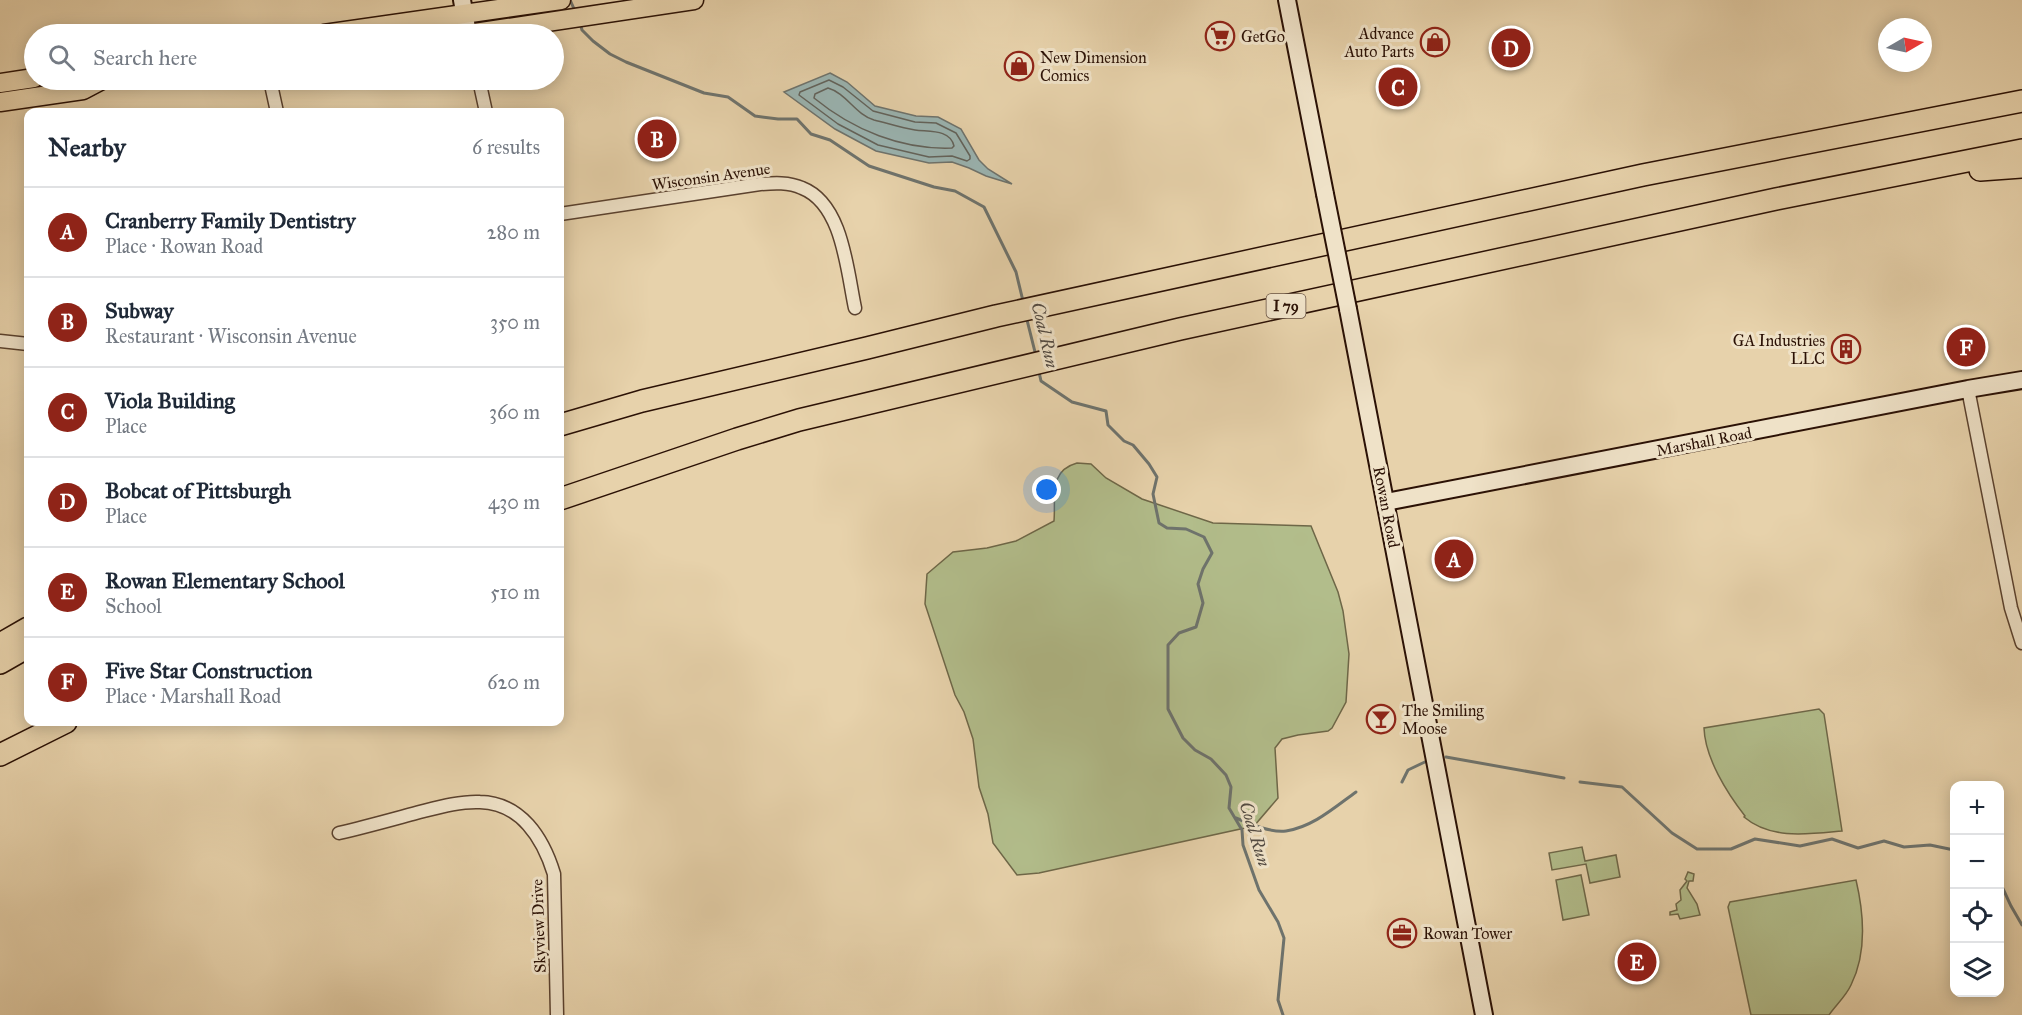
<!DOCTYPE html>
<html lang="en">
<head>
<meta charset="utf-8">
<style>
  body { margin:0; font-family:"IM FELL Great Primer",serif; background:#f2f2f3; color:#1f2937 }
  .controls { position:absolute; right:18px; bottom:18px; display:grid; overflow:hidden; border-radius:12px; box-shadow:0 3px 15px #0003 }
  .controls button { width:54px; height:54px; display:grid; place-items:center; padding:0; border:0; border-bottom:2px solid #e0e1e3; background:#fff; color:#1f2937; font:30px sans-serif }
  .compass { position:absolute; left:1878px; top:18px; width:54px; height:54px; border-radius:50%; background:#fff; box-shadow:0 3px 15px #0003; rotate:81deg }
  .you { position:absolute; left:1047px; top:490px; width:21px; height:21px; margin:-15px; border:4px solid #fff; border-radius:50%; background:#1a73e8; box-shadow:0 0 0 9px #1a73e833 }
  .badge { display:grid; place-items:center; width:39px; height:39px; border-radius:50%; background:#8f2418; color:#fff; font-size:20px; font-weight:700 }
  .pin { position:absolute; translate:-50% -50%; border:3px solid #fff; box-shadow:0 2px 6px #0006 }
  .list { margin:0; padding:0; list-style:none }
  h2 { display:flex; justify-content:space-between; align-items:center; height:78px; margin:0; padding:0 24px; font-size:26px }
  h2 small { font-size:20px; font-weight:400; color:#747a83 }
  .list li { display:grid; grid-template-columns:39px 1fr auto; gap:18px; align-items:center; box-sizing:border-box; height:90px; padding:0 24px; border-top:2px solid #e0e1e3 }
  .list b { display:block; font-size:22px; white-space:nowrap }
  .list p { margin:0; font-size:20px; white-space:nowrap; color:#747a83 }
  .list em { font-size:20px; font-style:normal; color:#747a83 }
  .icon { flex:none; width:33px; height:33px; fill:none; stroke:currentColor; stroke-width:2; stroke-linecap:round; stroke-linejoin:round }
  .map { position:relative; flex:none; width:2022px; height:1015px; overflow:hidden }
  .search { position:absolute; background:#fff; box-shadow:0 3px 15px #0003; left:24px; top:24px; width:540px; height:66px; display:flex; align-items:center; gap:15px; box-sizing:border-box; padding:0 21px; border-radius:33px; color:#747a83; font-size:22px }
  .panel { position:absolute; background:#fff; box-shadow:0 3px 15px #0003; left:24px; top:108px; width:540px; height:618px; border-radius:12px }
  .map>svg:first-child { display:block }
</style>
</head>
<body>
<div class="map">
<svg width="2022" height="1015" viewBox="0 0 2022 1015">
  <rect width="100%" height="100%" fill="#e7d2ab"/>
  <filter id="stains"><feTurbulence type="fractalNoise" baseFrequency=".00333" numOctaves="4"/><feColorMatrix values="0 0 0 0 .2 0 0 0 0 .09 0 0 0 0 .02 0 0 0 .5 -.17"/></filter>
  <radialGradient id="worn" r=".72"><stop offset=".6" stop-color="#630" stop-opacity="0"/><stop offset="1" stop-color="#630" stop-opacity=".3"/></radialGradient>
  <g fill="#b2bd8b" stroke="#6e6748" stroke-width="1.5">
    <path d="M1077 463 1091 464 1106 478 1142 499 1213 523 1311 526 1338 592 1343 611 1349 654 1346 702 1332 728 1328 731 1298 735 1282 739 1275 748 1278 798 1254 826 1039 873 1017 875 993 843 988 814 979 787 973 739 964 712 955 695 925 604 927 574 953 552 987 548 1016 541 1054 521C1056 497 1048 471 1077 463Z"/>
    <path d="M1819 709 1824 714 1842 831C1809 834 1771 840 1744 817L1745 816C1727 793 1705 758 1704 728Z"/>
    <path d="M1582 847 1585 861 1616 855 1620 877 1590 883 1586 864 1552 870 1549 853Z"/>
    <path d="M1688 872 1694 874 1693 881H1689L1687 888 1697 904 1700 915 1680 919 1678 914 1670 915V912L1677 910 1676 904 1681 900 1680 890 1687 881 1685 879Z"/>
    <path d="M1581 875 1589 915 1563 920 1556 880Z"/>
    <path d="M1856 880C1864 914 1867 953 1851 985 1846 996 1836 1005 1829 1015H1751L1728 907 1730 902Z"/>
  </g>
  <path fill="#9ab5b3" stroke="#6e736d" stroke-width="1.5" d="M830 73 847 82 875 106 916 116 938 117 961 129 979 160 988 169 1012 184 986 176 969 168 952 162 929 163 876 151 835 129 784 92Z"/>
  <g fill="none" stroke-linecap="round" stroke-linejoin="round">
    <g stroke="#62635c" stroke-width="1.5">
      <path d="M829 80 843 87 873 111 915 122 936 123 956 133 970 156V159L967 161 952 156 929 157 878 145 838 124 799 95 800 92Z"/>
      <path d="M828 88C846 93 856 115 874 120 887 123 901 128 915 130 929 132 950 129 954 146L952 148C902 150 853 130 814 98L815 94Z"/>
    </g>
    <g stroke="#6e736d" stroke-width="3">
      <path d="M570 0 575 11"/>
      <path d="M580 23 582 30 593 41 610 54 626 62 704 93 728 97 755 116 778 119H797L811 134 830 140 869 166 934 187 955 191 984 207 1016 272 1023 301"/>
      <path d="M1026 316 1036 356"/>
      <path d="M1039 372 1041 381 1072 402 1106 411 1108 425 1124 441 1133 445 1149 464 1157 477 1153 494 1159 523 1167 528 1186 529 1204 537 1212 553 1203 569 1198 584 1203 603 1196 627 1179 633 1168 645V709L1183 738 1195 750 1211 759 1226 775 1231 787 1229 808 1242 830 1243 845 1259 890 1278 922 1284 938 1278 1000 1283 1015"/>
      <path d="M1446 757 1564 778"/>
      <path d="M1402 782 1408 770 1427 761"/>
      <path d="M1580 782 1622 787 1672 833 1697 849H1731L1755 839 1800 846 1832 839 1858 848 1884 841 1904 847 1930 845 1954 850"/>
      <path d="M1236 818C1250 824 1271 833 1286 831 1313 827 1335 807 1356 792"/>
      <path d="M2000 882 2011 906 2022 925"/>
    </g>
    <g stroke="#5a412e" stroke-width="15">
      <g id="street">
        <path d="M270 80 277 112"/>
        <path d="M479 80 486 112"/>
        <path d="M560 214 760 184C774 183 789 182 802 188 843 204 847 271 855 308"/>
        <path d="M0 341 28 344"/>
        <path d="M1968 389 2011 608 2022 643"/>
        <path d="M339 833C365 827 390 820 416 813 436 808 459 801 480 802 521 803 543 838 554 874L557 1015"/>
      </g>
    </g>
    <g stroke="#2b1105" stroke-width="20">
      <g id="secondary">
        <path d="M462 0 468 34"/>
        <path d="M1287 0 1325 194"/>
        <path d="M1348 309 1484 1015"/>
        <path d="M1386 502 1968 389 2022 380"/>
      </g>
    </g>
    <g stroke="#2b1105" stroke-width="21">
      <g id="primary">
        <path d="M324 34 561 0"/>
        <path d="M468 34 694 0"/>
        <path d="M0 83 34 78"/>
        <path d="M0 102 83 90 102 80"/>
      </g>
    </g>
    <g stroke="#2b1105" stroke-width="24">
      <g id="highway">
        <path d="M1980 170 2022 167"/>
        <path d="M560 425 642 401 867 348 996 316 1643 175 2022 101"/>
        <path d="M560 499 737 439 799 420 1180 329 1776 199 2022 150"/>
        <path d="M0 644 28 628"/>
        <path d="M0 663 28 647"/>
        <path d="M0 755 66 722"/>
      </g>
    </g>
    <use href="#street" stroke="#efe2c8" stroke-width="12"/>
    <use href="#secondary" stroke="#efe2c8" stroke-width="16"/>
    <use href="#primary" stroke="#e7d2ab" stroke-width="18"/>
    <use href="#highway" stroke="#e7d2ab" stroke-width="21"/>
    <g stroke="#2b1105" stroke-width="20" stroke-linecap="butt">
      <path id="secondary-bridge" d="M1325 194 1348 309"/>
    </g>
    <use href="#secondary-bridge" stroke="#efe2c8" stroke-width="16"/>
  </g>
  <defs>
    <g id="supermarket-ring" transform="scale(1.5)"><circle r="9.5" fill="#efe2c8" stroke="#8f2418" stroke-width="1.5"/><path d="M-6-5.5h2.5l.6 2H6L4.5 2H-2.5L-4.4-4H-6ZM-1.5 3.2a1.3 1.3 0 1 0 .1 0ZM3 3.2a1.3 1.3 0 1 0 .1 0Z" fill="#8f2418"/></g>
    <g id="shop-ring" transform="scale(1.5)"><circle r="9.5" fill="#efe2c8" stroke="#8f2418" stroke-width="1.5"/><path d="M-5-2.5h2.3a2.7 3.5 0 0 1 5.4 0H5L5.5 6h-11ZM-1.5-2.5h3a1.5 2.3 0 0 0-3 0Z" fill="#8f2418"/></g>
    <g id="building-ring" transform="scale(1.5)"><circle r="9.5" fill="#efe2c8" stroke="#8f2418" stroke-width="1.5"/><path d="M-4-6H4V6H1V3H-1V6H-4ZM-2.5-4.3h1.7v1.8h-1.7ZM.8-4.3h1.7v1.8H.8ZM-2.5-1h1.7V.8h-1.7ZM.8-1h1.7V.8H.8Z" fill="#8f2418"/></g>
    <g id="bar-ring" transform="scale(1.5)"><circle r="9.5" fill="#efe2c8" stroke="#8f2418" stroke-width="1.5"/><path d="M-6-5H6L.8 .8V4.5H3.5V6h-7V4.5H-.8V.8Z" fill="#8f2418"/></g>
    <g id="office-ring" transform="scale(1.5)"><circle r="9.5" fill="#efe2c8" stroke="#8f2418" stroke-width="1.5"/><path d="M-6-3h4V-5.5h4V-3h4V5H-6ZM-1-4.5V-3h2v-1.5ZM-6 0V1H6V0Z" fill="#8f2418"/></g>
  </defs>
  <g fill-rule="evenodd">
    <use href="#supermarket-ring" x="1220" y="36"/>
    <use href="#shop-ring" x="1435" y="42"/>
    <use href="#shop-ring" x="1019" y="66"/>
    <use href="#building-ring" x="1846" y="349"/>
    <use href="#bar-ring" x="1381" y="719"/>
    <use href="#office-ring" x="1402" y="933"/>
  </g>
  <g text-anchor="middle" stroke-width="6" stroke-linejoin="round" paint-order="stroke">
    <rect fill="#efe2c8" stroke="#665040" stroke-width="1.5" x="1266.5" y="294" width="39" height="24" rx="4.5"/>
    <g font-size="15" font-weight="bold" fill="#2b1105">
      <text x="1286" y="311">I 79</text>
    </g>
    <g font-size="16" fill="#2b1105" stroke="#efe2c8" text-anchor="start">
      <text x="1414" y="39" text-anchor="end">Advance<tspan x="1414" dy="18">Auto Parts</tspan></text>
      <text x="1241" y="42">GetGo</text>
      <text x="1040" y="63">New Dimension<tspan x="1040" dy="18">Comics</tspan></text>
      <text x="1825" y="346" text-anchor="end">GA Industries<tspan x="1825" dy="18">LLC</tspan></text>
      <text x="1402" y="716">The Smiling<tspan x="1402" dy="18">Moose</tspan></text>
      <text x="1423" y="939">Rowan Tower</text>
    </g>
    <g font-size="16" fill="#2b1105" stroke="#efe2c8">
      <text transform="translate(711 176) rotate(-8)" y="6">Wisconsin Avenue</text>
      <text transform="translate(1704 441) rotate(-11)" y="6">Marshall Road</text>
      <text transform="translate(1387 507) rotate(79)" y="6">Rowan Road</text>
      <text transform="translate(538 926) rotate(-92)" y="6">Skyview Drive</text>
    </g>
    <g font-size="18" font-style="italic" fill="#524a42" stroke="#efe2c8">
      <text transform="translate(1045 335) rotate(77)" y="6">Coal Run</text>
      <text transform="translate(1255 834) rotate(73)" y="6">Coal Run</text>
    </g>
  </g>
  <rect width="100%" height="100%" filter="url(#stains)"/>
  <rect width="100%" height="100%" fill="url(#worn)"/>
</svg>
<div class="controls">
<button>+</button>
<button>−</button>
<button><svg class="icon" aria-label="locate" viewBox="0 0 24 24"><circle cx="12" cy="12" r="6"/><path d="M12 2v4M12 18v4M2 12h4M18 12h4"/></svg></button>
<button><svg class="icon" aria-label="layers" viewBox="0 0 24 24"><path d="M12 4l9 5-9 5-9-5zM3 14l9 5 9-5"/></svg></button>
</div>
<svg class="compass" viewBox="-18 -18 36 36"><path d="M0-13l5 13h-10z" fill="#e53935"/><path d="M0 13l5-13h-10z" fill="#747a83"/></svg>
<div class="you"></div>
<div class="pin badge" style="left:1454px;top:559px">A</div>
<div class="pin badge" style="left:657px;top:139px">B</div>
<div class="pin badge" style="left:1398px;top:87px">C</div>
<div class="pin badge" style="left:1511px;top:48px">D</div>
<div class="pin badge" style="left:1637px;top:962px">E</div>
<div class="pin badge" style="left:1966px;top:347px">F</div>
<div class="search"><svg class="icon" aria-label="search" viewBox="0 0 24 24"><circle cx="10" cy="10" r="6"/><path d="M15 15l6 6"/></svg>Search here</div>
<section class="panel">
<h2>Nearby<small>6 results</small></h2>
<ul class="list">
<li><span class="badge">A</span><div><b>Cranberry Family Dentistry</b><p>Place · Rowan Road</p></div><em>280 m</em></li>
<li><span class="badge">B</span><div><b>Subway</b><p>Restaurant · Wisconsin Avenue</p></div><em>350 m</em></li>
<li><span class="badge">C</span><div><b>Viola Building</b><p>Place</p></div><em>360 m</em></li>
<li><span class="badge">D</span><div><b>Bobcat of Pittsburgh</b><p>Place</p></div><em>430 m</em></li>
<li><span class="badge">E</span><div><b>Rowan Elementary School</b><p>School</p></div><em>510 m</em></li>
<li><span class="badge">F</span><div><b>Five Star Construction</b><p>Place · Marshall Road</p></div><em>620 m</em></li>
</ul>
</section>
</div>
</body>
</html>
